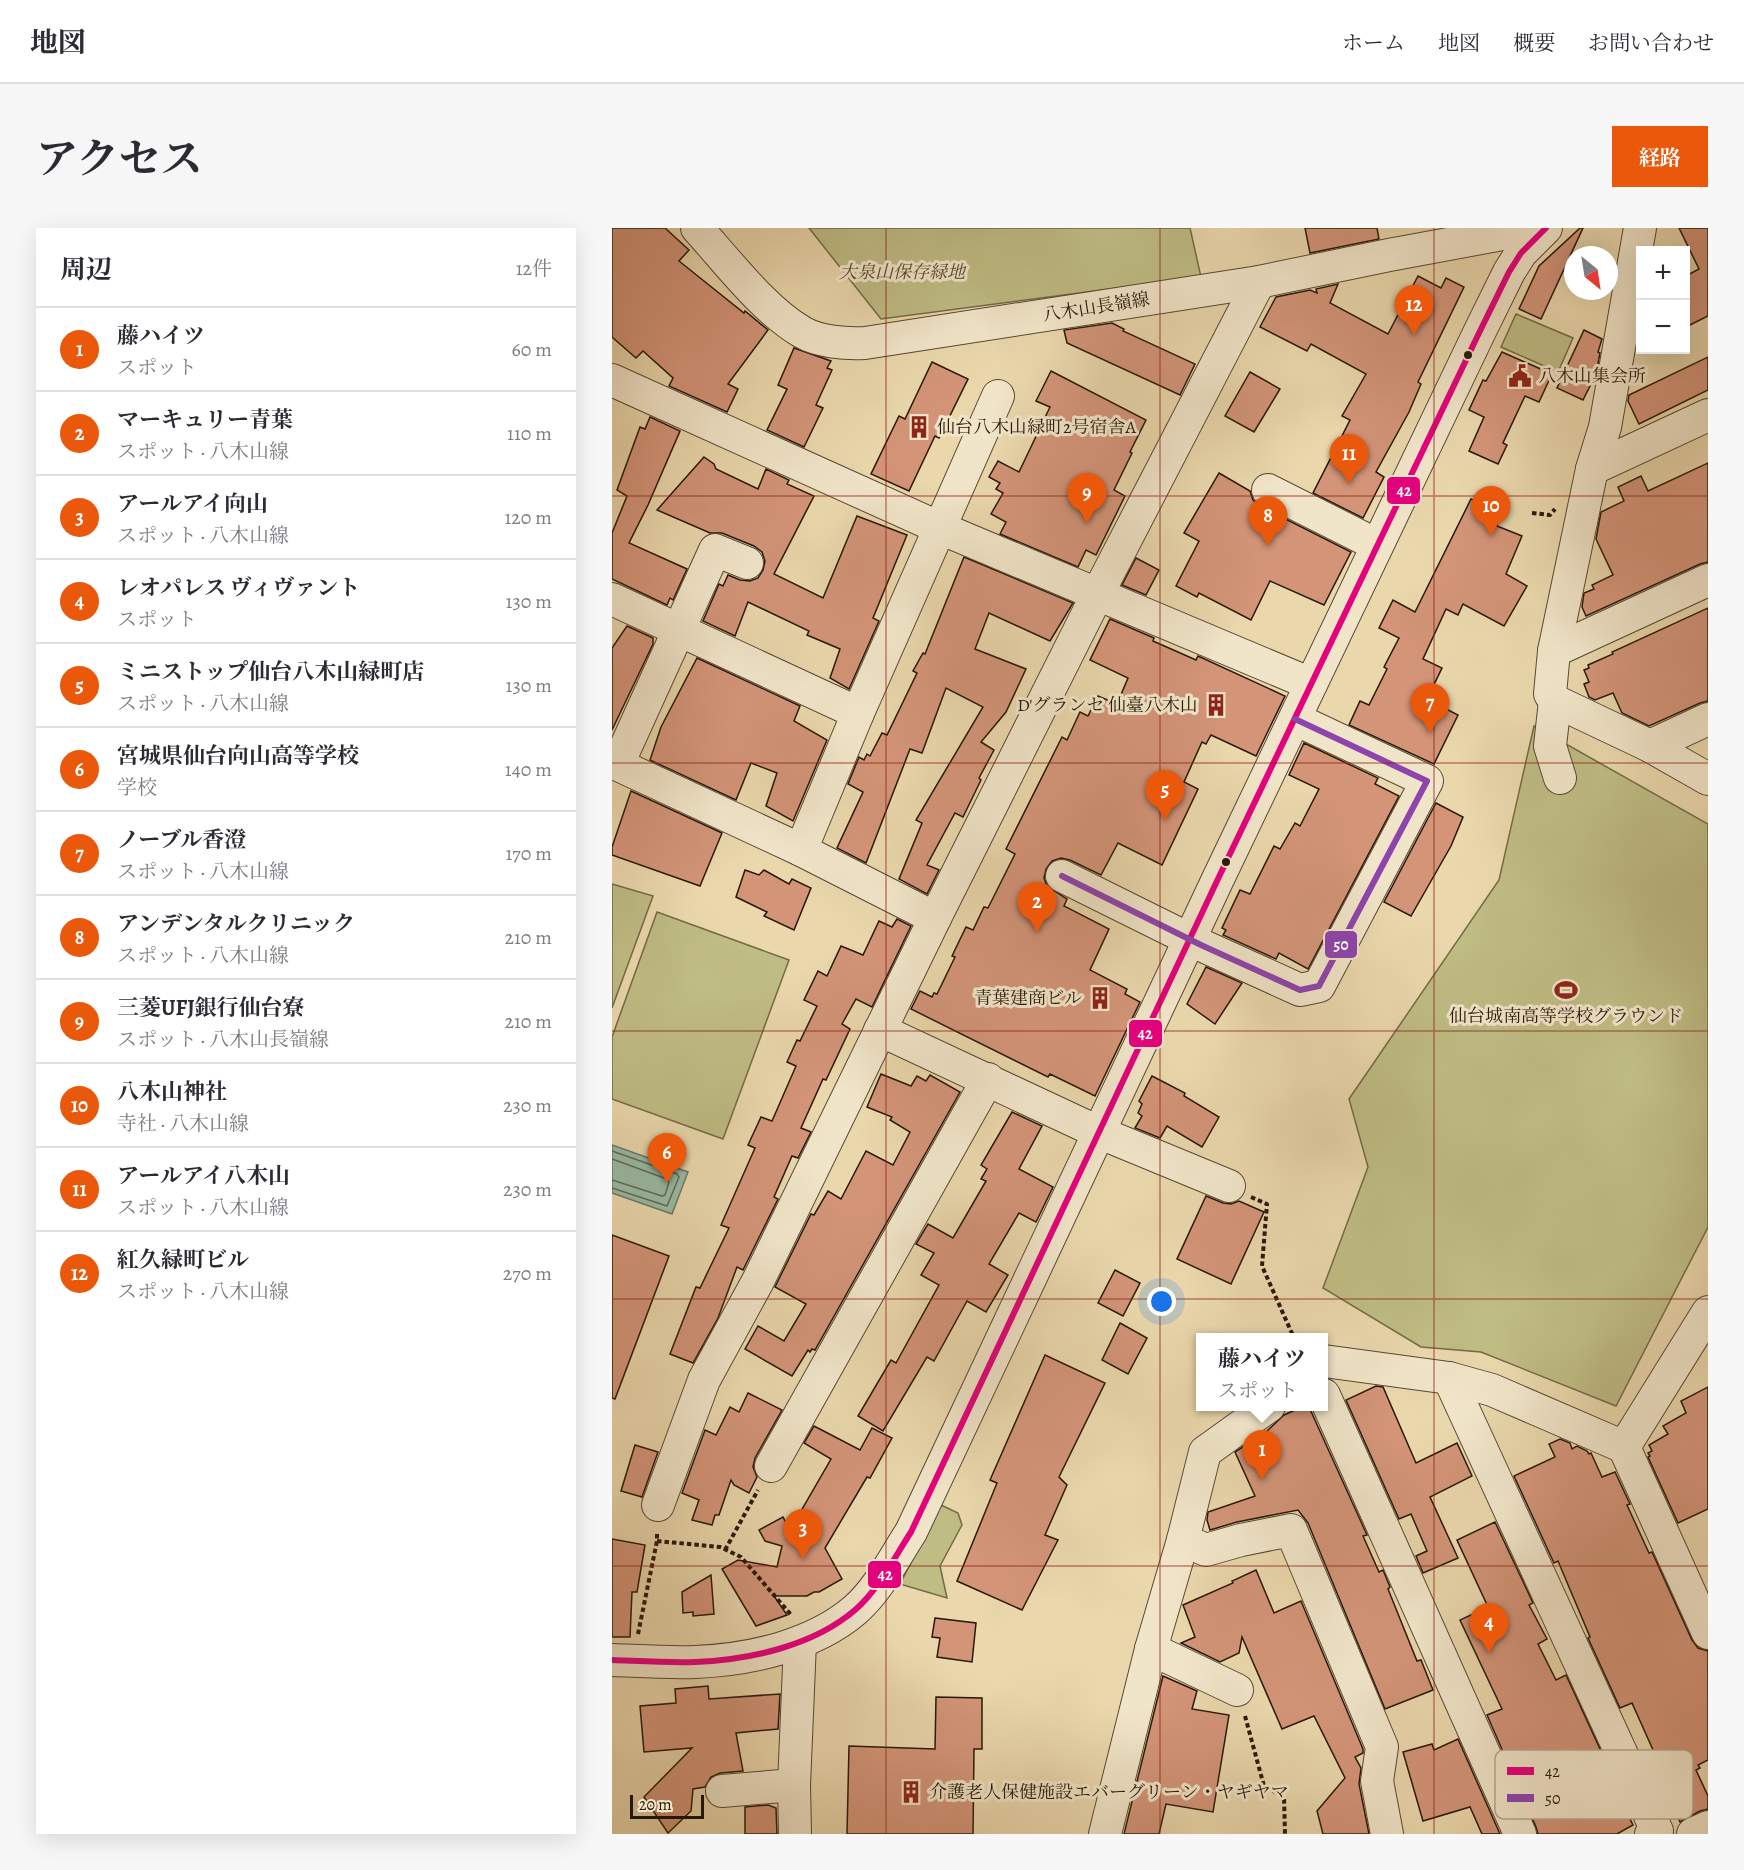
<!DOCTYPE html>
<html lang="ja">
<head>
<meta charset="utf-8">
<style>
  body { margin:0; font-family:Alegreya,"Noto Serif JP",serif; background:#f7f7f7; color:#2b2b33 }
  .controls { position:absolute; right:18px; top:18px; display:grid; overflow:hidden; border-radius:0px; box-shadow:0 6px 24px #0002 }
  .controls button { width:54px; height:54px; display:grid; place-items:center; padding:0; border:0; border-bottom:2px solid #e1e1e2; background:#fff; color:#2b2b33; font:30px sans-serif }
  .compass { position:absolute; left:952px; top:18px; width:54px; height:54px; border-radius:50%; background:#fff; box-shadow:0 6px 24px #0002; rotate:150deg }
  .scale { position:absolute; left:18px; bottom:15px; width:74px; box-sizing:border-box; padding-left:6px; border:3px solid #281809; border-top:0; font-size:16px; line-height:21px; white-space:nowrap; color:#281809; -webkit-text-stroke:4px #f1e5c9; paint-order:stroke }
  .you { position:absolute; left:550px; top:1074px; width:21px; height:21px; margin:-15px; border:4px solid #fff; border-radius:50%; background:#1a73e8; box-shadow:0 0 0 9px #1a73e833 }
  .badge { display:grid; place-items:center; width:39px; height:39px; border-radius:50%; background:#ea580c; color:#fff; font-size:20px; font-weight:700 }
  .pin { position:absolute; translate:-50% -50px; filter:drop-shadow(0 2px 3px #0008) }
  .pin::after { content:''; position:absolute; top:32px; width:21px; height:18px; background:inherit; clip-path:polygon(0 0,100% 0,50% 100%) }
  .popup { position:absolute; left:584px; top:1105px; width:132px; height:78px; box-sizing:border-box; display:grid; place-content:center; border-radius:0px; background:#fff; filter:drop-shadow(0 2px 4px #0005); font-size:20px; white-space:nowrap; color:#7c7c81 }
  .popup b { font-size:22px; color:#2b2b33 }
  .popup::after { content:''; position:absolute; left:50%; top:100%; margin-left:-12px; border:12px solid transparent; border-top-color:#fff }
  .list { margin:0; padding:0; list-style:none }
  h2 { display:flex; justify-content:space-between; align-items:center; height:78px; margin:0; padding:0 24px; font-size:26px }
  h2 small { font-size:20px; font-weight:400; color:#7c7c81 }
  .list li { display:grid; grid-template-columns:39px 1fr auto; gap:18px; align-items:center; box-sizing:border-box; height:84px; padding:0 24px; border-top:2px solid #e1e1e2 }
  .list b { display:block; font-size:22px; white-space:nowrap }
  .list p { margin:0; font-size:20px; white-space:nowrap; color:#7c7c81 }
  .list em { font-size:20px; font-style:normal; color:#7c7c81 }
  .map { position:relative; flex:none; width:1096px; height:1606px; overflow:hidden; border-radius:0px }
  header { display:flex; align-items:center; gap:36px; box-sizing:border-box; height:84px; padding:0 30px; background:#fff; border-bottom:2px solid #e1e1e2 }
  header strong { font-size:28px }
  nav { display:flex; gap:33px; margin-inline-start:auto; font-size:21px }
  .intro { display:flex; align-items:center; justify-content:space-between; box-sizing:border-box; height:144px; padding:0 36px }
  h1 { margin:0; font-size:42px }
  .button { padding:15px 27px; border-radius:0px; background:#ea580c; color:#fff; font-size:21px; font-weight:700 }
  main { display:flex; gap:36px; padding:0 36px }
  aside { flex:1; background:#fff; border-radius:0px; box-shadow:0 6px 24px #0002 }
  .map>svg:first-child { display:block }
</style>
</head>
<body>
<header>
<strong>地図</strong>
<nav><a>ホーム</a><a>地図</a><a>概要</a><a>お問い合わせ</a></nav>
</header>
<div class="intro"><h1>アクセス</h1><a class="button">経路</a></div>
<main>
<aside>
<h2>周辺<small>12件</small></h2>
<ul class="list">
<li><span class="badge">1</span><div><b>藤ハイツ</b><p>スポット</p></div><em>60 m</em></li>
<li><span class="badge">2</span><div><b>マーキュリー青葉</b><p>スポット · 八木山線</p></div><em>110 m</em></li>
<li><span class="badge">3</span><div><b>アールアイ向山</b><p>スポット · 八木山線</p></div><em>120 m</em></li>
<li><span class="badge">4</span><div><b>レオパレス ヴィヴァント</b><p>スポット</p></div><em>130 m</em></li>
<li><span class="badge">5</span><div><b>ミニストップ仙台八木山緑町店</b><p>スポット · 八木山線</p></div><em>130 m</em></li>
<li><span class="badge">6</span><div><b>宮城県仙台向山高等学校</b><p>学校</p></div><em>140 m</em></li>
<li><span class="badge">7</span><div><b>ノーブル香澄</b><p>スポット · 八木山線</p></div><em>170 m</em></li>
<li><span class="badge">8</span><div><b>アンデンタルクリニック</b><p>スポット · 八木山線</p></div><em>210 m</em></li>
<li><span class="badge">9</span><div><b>三菱UFJ銀行仙台寮</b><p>スポット · 八木山長嶺線</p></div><em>210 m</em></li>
<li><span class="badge">10</span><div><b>八木山神社</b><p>寺社 · 八木山線</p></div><em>230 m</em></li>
<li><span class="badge">11</span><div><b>アールアイ八木山</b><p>スポット · 八木山線</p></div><em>230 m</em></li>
<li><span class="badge">12</span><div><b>紅久緑町ビル</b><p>スポット · 八木山線</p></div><em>270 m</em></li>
</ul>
</aside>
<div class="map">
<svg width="1096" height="1606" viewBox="0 0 1096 1606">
  <rect width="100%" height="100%" fill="#ead7ac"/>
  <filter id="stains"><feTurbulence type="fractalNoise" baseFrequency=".00333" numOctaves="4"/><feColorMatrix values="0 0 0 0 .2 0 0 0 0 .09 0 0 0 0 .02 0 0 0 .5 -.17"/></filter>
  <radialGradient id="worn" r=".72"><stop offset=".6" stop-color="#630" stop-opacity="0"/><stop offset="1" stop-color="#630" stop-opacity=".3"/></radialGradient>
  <g fill="#bfbc84" stroke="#746a46" stroke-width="1.5">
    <path d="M197 0H578L589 49 269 91Z"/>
    <path d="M904 86 961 110 946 144 889 119Z"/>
    <path d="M922 498 1096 596V999L1004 1178 869 1124 809 1119 711 1060 756 939 737 871 887 652Z"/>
    <path d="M0 656 41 668 0 780Z"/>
    <path d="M45 684 177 732 111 911 0 871V809Z"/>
    <path d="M329 1277 346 1285 350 1297 328 1338 335 1370 288 1356Z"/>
  </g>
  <path fill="#99baa4" stroke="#6c7966" stroke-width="1.5" d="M0 917 76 944 60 986 0 965Z"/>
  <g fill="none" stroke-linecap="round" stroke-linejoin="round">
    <g stroke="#606956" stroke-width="1.5">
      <path d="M0 923 65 946 67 949 55 978 0 960"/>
      <path d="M0 931 55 951 57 954 53 967 50 968 0 952"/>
    </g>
  </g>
  <g fill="#d39478" stroke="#281809" stroke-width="1.5">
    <path d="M0 0H53L77 22 67 33 132 85 133 83 156 102 116 156 126 161 115 184 57 158 61 150 31 123 24 130 0 109Z"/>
    <path d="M693 0H765L767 11 698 25Z"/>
    <path d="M968 0H971L929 91 907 81 927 38Z"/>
    <path d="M1067 0H1096V88L1074 99V48L1087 41Z"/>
    <path d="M806 48 829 60 834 50 852 59 806 154 809 156 797 184 764 244 772 249 751 290 701 265 738 192 730 188 754 146 699 116 695 123 648 99 664 69 698 62 705 65 704 61 726 56 718 75 776 106Z"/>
    <path d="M500 95 512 101 511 103 583 136 568 167 455 115 452 102Z"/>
    <path d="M972 102 990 111 986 124 988 125 984 146 971 172 945 160Z"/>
    <path d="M182 120 219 133 215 140 220 142 204 177 211 180 192 219 155 202 175 161 166 157Z"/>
    <path d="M890 124 940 146 927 174 913 168 891 215 895 217 886 236 857 223 872 189 857 182 871 152 874 153Z"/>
    <path d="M1096 129V162L1027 196 1016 173 1017 167Z"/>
    <path d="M320 134 356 151 327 210 323 208 297 263 259 246 287 188 293 191Z"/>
    <path d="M439 143 534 192 518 224 520 225 502 262 513 268 484 327 474 322 466 339 388 306 394 294 379 286 391 265 384 261 388 255 377 249 386 233 407 244 438 179 424 173Z"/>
    <path d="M638 144 668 161 642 204 613 188Z"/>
    <path d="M38 189 68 203 36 277 17 315 75 341 61 372 58 370 55 377 0 351V305L15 268 5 262 28 199 33 201Z"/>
    <path d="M92 229 102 236 104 241 146 261 154 241 177 252 175 256 202 268 162 346 211 370 245 288 295 307 261 390 267 393 237 461 218 450 228 421 195 407 197 403 136 374 123 408 91 393 107 356 111 358 116 347 128 352 138 353 146 350 151 342 153 333 150 324 142 318 110 305H98L45 282Z"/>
    <path d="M1096 235V334L1088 336 974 388 970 379 972 365 982 361 980 357 1001 347 984 311 989 284 1012 273 1006 259 1029 248 1036 263Z"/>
    <path d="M607 245 638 263 641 272 648 278 739 324 712 377 658 353 639 392 587 365 585 369 564 358 587 313 572 305Z"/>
    <path d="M859 271 867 274 889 278 885 298 910 308 894 346 915 358 892 398 851 376 846 387 834 381 811 431 830 440 815 471 846 487 822 536 737 497 748 473 757 477 775 441 772 439 787 410 767 400 781 372 803 384Z"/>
    <path d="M352 329 461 375 438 413 377 385 363 421 414 441 394 484 369 514 382 522 367 550 369 552 351 589 343 585 315 637 327 642 315 666 287 651 310 595 304 592 371 479 334 460 310 525 298 521 254 635 225 620 251 564 236 556 247 529 252 532 255 526 258 528 270 505 275 507 305 445 301 443 311 425 313 426Z"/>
    <path d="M524 330 547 342 534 367 510 357Z"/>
    <path d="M1096 380V473L1088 475 1037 498 1010 485 1001 465 983 472 977 469 972 456 977 454 972 442 977 440 976 437 1001 426 1000 424Z"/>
    <path d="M498 391 542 410 541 413 584 432 586 428 673 468 644 528 599 507 594 516 590 514 572 554 586 561 550 637 506 615 489 647 458 632 449 630 440 633 434 641 432 650 435 658 455 671 452 678 497 701 478 742 515 761 513 766 528 774 483 868 438 846 436 849 299 781 308 763 320 769 322 765 325 766 343 729 340 728 354 699 361 702 372 679 376 680 403 626 394 621 450 509 455 512 468 484 476 488 486 468 505 476 516 450 478 432Z"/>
    <path d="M15 398 41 410V416L0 502V420Z"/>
    <path d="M85 430 188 478 182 493 215 512 181 593 154 578 165 545 139 535 124 572 38 532 49 499Z"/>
    <path d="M692 515 766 550 763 556 787 568 696 741 667 725 664 731 611 707 614 702 610 700 628 662 638 666 662 618 668 621 683 595 688 598 707 561 677 547Z"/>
    <path d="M19 563 110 605 88 658 0 627V619Z"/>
    <path d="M824 575 851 589 839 618 799 688 772 674Z"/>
    <path d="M133 642 147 647 152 642 177 656 180 651 199 660 182 702 152 688 155 684 124 669Z"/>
    <path d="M285 691 299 698 260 779 244 771 230 796 238 801 214 852 211 851 189 900 199 904 186 930 180 928 162 969 166 971 131 1042 125 1039 106 1090 81 1135 58 1126 84 1059 88 1060 117 1000 109 997 143 920 136 917 149 889 160 893 184 838 175 834 185 812 188 813 205 778 192 772 206 743 215 748 229 718 251 727 267 693 280 699Z"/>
    <path d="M594 739 630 755 603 796 575 776Z"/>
    <path d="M269 846 299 858 305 848 314 853 318 847 348 864 203 1122 200 1121 198 1124 196 1122 180 1148 133 1121 146 1098 172 1113 194 1076 163 1059 199 986 202 987 216 963 229 971 254 923 281 937 298 904 278 892 280 889 255 879Z"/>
    <path d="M540 848 573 865 572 868 607 889 590 919 555 898 548 910 523 900 530 888 526 885 530 876 527 873Z"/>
    <path d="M400 884 430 898 407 941 441 959 424 994 407 985 377 1036 396 1047 374 1084 355 1073 322 1133 315 1129 271 1203 246 1188 279 1132 284 1135 327 1057 309 1047 322 1025 304 1016 316 996 341 1010 374 953 369 951 375 941 369 937Z"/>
    <path d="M594 968 611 975 619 976 627 973 652 984 619 1056 565 1031Z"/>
    <path d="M0 1007 57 1028 3 1171 0 1170Z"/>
    <path d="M503 1042 528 1055 511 1088 486 1075Z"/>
    <path d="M508 1095 535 1110 516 1146 490 1132Z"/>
    <path d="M433 1127 493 1155 447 1249 455 1257 433 1307 446 1312 410 1382 345 1353 385 1255 378 1252Z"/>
    <path d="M764 1158 771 1159 804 1235 845 1215 860 1248 818 1269 846 1330 811 1345 804 1328 815 1323 799 1286 787 1291 734 1172Z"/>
    <path d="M1096 1159V1281L1066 1295 1036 1229 1038 1228 1036 1225 1040 1223 1037 1217 1056 1206 1051 1198 1074 1185 1069 1173Z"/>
    <path d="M136 1165 170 1182 143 1230 141 1239 145 1249 137 1265 122 1257 119 1252 107 1287H103L100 1297 80 1292 87 1272 70 1265 93 1202 104 1207 118 1179 127 1184Z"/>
    <path d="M690 1179H697L755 1307 751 1308 767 1344 771 1342 778 1359 776 1361 805 1433 809 1432 821 1462 773 1481 696 1295 686 1282 625 1294 598 1302 595 1292 596 1284 643 1268 623 1224 654 1204 672 1187Z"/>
    <path d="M202 1198 248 1222 260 1200 280 1210 258 1250 255 1249 213 1320 230 1351 207 1364H202L195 1368H162L175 1387 144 1398 110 1341 126 1332 165 1339 170 1318 153 1313 147 1302 171 1289 178 1302 219 1231 192 1215Z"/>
    <path d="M948 1211 958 1215 960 1221 965 1218 975 1223 977 1226 979 1225 990 1249 1003 1244 1018 1276 1015 1277 1037 1325 1040 1324 1080 1412 1086 1420 1096 1423V1532L1086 1537 1088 1540 1084 1542 1096 1568V1581L1088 1583 1068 1594 1047 1543 1050 1542 1020 1475 1008 1480 976 1410 978 1409 946 1333 942 1335 902 1248 943 1229 937 1216Z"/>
    <path d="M23 1217 46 1224 30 1269 9 1263Z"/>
    <path d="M883 1294 921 1375 917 1377 935 1411 926 1416 944 1452 954 1447 1017 1584 1015 1585 1021 1597 1005 1606H926L924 1599 875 1487 890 1481 848 1392 876 1379 845 1312Z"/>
    <path d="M0 1311 33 1317 25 1364H20L18 1409H0Z"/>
    <path d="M644 1342 662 1385 689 1373 751 1521V1525L743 1529 749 1540 747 1556 757 1606H711L705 1583 733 1550 702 1488 670 1501 630 1409 627 1425 608 1434 569 1415 583 1409 571 1377 621 1355 620 1353Z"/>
    <path d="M99 1347 102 1386 81 1388V1384L71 1385 70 1364Z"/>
    <path d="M323 1390 364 1395 360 1434 325 1429 328 1410 320 1409Z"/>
    <path d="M551 1448 585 1463 580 1481 617 1487 601 1584 554 1576 547 1606H512Z"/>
    <path d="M96 1458 97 1471 168 1466 166 1501 124 1505 131 1543 108 1545 99 1549 93 1559 81 1561 79 1583 56 1605 32 1569 80 1520 32 1524 28 1478 64 1475 63 1461Z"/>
    <path d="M324 1469 370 1470V1521H362L361 1606H235L237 1518 323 1521Z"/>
    <path d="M846 1511 888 1606H870L858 1579 811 1593 791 1524 820 1516 822 1522Z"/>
    <path d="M156 1577 164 1580 165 1606H133V1579Z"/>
  </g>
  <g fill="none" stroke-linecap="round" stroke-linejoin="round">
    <g stroke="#584832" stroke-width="34">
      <g id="minor">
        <path d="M85 0C115 33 152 82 190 104 207 114 234 116 253 115L647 54 777 27 923 0"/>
        <path d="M1028 0 993 199 980 241 942 423 938 466 943 473 1038 518 1096 551"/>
        <path d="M0 152 328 300 699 456"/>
        <path d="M980 241 1096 187"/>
        <path d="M656 262 765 317"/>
        <path d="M0 371 246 485"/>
        <path d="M942 423 1096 352"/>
        <path d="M943 473 938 518 948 550"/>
        <path d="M1038 518 1096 491"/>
        <path d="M0 534 189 622 323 690"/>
        <path d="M6 536 103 322 135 335"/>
        <path d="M189 622 246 485 386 168"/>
        <path d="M450 648 589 717 688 762 707 758 815 553 683 491"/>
        <path d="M268 802 486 904 617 958"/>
        <path d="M1096 1084 1012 1219 1096 1405"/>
        <path d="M712 1133 837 1150 880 1162 1012 1219"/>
        <path d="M837 1150 1045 1603 1039 1606"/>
        <path d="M712 1167 908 1606"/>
        <path d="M159 1238 376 851"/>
        <path d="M46 1277 92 1152 146 1053 323 690 485 367 647 54"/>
        <path d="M571 1312 594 1322 629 1312 679 1302 770 1519 765 1553 775 1606"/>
        <path d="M539 1421 625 1462"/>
        <path d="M0 1432C27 1433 56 1435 83 1434 137 1432 201 1418 243 1382 267 1361 282 1330 299 1304L605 653 867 105 897 44 909 25 934 0"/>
        <path d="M110 1563 182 1557"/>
        <path d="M183 1606 182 1557 188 1414"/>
        <path d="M493 1606 539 1421 571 1312 593 1224 657 1178"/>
        <path d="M1081 1606 1096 1599"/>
      </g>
    </g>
    <g stroke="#281809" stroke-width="4" stroke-dasharray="4.5 3" stroke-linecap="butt">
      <path d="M920 285 938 287 943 281"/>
      <path d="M639 969 655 976 650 1038 682 1110"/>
      <path d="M45 1313 108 1319 129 1329 180 1388"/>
      <path d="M113 1322 146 1262"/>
      <path d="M26 1406 45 1313V1304"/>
      <path d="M633 1488 652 1558 672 1569 673 1606"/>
    </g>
    <use href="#minor" stroke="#f1e5c9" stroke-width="32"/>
    <g stroke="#f1e5c9" stroke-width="10">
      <path id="bus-1" d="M0 1432C27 1433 56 1435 83 1434 137 1432 201 1418 243 1382 267 1361 282 1330 299 1304L605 653 867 105 897 44 909 25 934 0"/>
    </g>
    <g stroke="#f1e5c9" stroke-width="10">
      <path id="bus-2" d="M450 648 589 717 688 762 707 758 815 553 683 491"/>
    </g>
    <use href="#bus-1" stroke="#e5007d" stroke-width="6"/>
    <use href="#bus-2" stroke="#8e44ad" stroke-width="6"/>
  </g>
  <path fill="none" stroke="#8f2418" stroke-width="1.5" stroke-opacity="0.55" d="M274 0V1606M548 0V1606M822 0V1606M0 268H1096M0 535H1096M0 803H1096M0 1071H1096M0 1338H1096"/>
  <defs>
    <g id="civic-bare" transform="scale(1.8)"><path d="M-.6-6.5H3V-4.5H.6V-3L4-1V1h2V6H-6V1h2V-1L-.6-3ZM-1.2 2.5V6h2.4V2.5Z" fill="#8f2418" stroke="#f1e5c9" stroke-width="2.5" paint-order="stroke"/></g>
    <g id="building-bare" transform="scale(1.8)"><path d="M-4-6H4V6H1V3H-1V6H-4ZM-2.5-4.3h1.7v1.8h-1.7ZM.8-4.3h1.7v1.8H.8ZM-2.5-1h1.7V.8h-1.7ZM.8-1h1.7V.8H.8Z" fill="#8f2418" stroke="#f1e5c9" stroke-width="2.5" paint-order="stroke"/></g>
    <g id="stadium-bare" transform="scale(1.8)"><path d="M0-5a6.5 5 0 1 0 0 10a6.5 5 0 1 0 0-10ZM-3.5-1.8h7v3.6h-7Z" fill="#8f2418" stroke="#f1e5c9" stroke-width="2.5" paint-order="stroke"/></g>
  </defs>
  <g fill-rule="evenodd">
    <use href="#civic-bare" x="908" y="148"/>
    <use href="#building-bare" x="307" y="199"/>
    <use href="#building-bare" x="604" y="477"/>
    <use href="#stadium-bare" x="954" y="762"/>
    <use href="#building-bare" x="488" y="770"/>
    <use href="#building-bare" x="299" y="1564"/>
  </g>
  <g fill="#281809" stroke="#f1e5c9" stroke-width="2">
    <circle cx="856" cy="127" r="5"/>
    <circle cx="614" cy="634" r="5"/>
  </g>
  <g text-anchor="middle" stroke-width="6" stroke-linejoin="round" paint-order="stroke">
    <g font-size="18" font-style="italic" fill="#55492e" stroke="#f1e5c9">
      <text x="290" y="50">大泉山保存緑地</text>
    </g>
    <g font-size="18" fill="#281809" stroke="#f1e5c9">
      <text transform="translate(484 79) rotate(-9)" y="6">八木山長嶺線</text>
    </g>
    <g font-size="18" fill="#281809" stroke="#f1e5c9" text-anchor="start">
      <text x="926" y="154">八木山集会所</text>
      <text x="325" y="205">仙台八木山緑町2号宿舎A</text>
      <text x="586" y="483" text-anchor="end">D'グランセ 仙臺八木山</text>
      <text x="470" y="776" text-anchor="end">青葉建商ビル</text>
      <text x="954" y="794" text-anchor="middle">仙台城南高等学校グラウンド</text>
      <text x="317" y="1570">介護老人保健施設エバーグリーン・ヤギヤマ</text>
    </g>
  </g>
  <rect x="883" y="1522" width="198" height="69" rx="9" fill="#f1e5c9" stroke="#b5a88f" stroke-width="1.5"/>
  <rect x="895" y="1539" width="27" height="8" fill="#e5007d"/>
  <rect x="895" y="1566" width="27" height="8" fill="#8e44ad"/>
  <g font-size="16" fill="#281809">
    <text x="933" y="1549">42</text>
    <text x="933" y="1576">50</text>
  </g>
  <g stroke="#f1e5c9" stroke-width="2">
    <rect x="774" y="248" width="35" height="29" rx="6" fill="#e5007d"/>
    <rect x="712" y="702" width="34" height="29" rx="6" fill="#8e44ad"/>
    <rect x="516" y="791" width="35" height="29" rx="6" fill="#e5007d"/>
    <rect x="255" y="1332" width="35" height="29" rx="6" fill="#e5007d"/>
  </g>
  <g font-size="16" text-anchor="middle" font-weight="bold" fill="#fff">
    <text x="792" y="268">42</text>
    <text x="729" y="722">50</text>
    <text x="533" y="811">42</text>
    <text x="273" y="1352">42</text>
  </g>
  <rect width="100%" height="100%" filter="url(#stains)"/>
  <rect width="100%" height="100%" fill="url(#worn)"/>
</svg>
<div class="controls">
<button>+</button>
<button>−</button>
</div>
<svg class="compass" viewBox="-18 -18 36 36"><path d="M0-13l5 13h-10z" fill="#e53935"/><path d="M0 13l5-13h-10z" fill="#7c7c81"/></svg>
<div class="scale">20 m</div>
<div class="you"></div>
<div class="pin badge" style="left:650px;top:1252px">1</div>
<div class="popup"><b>藤ハイツ</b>スポット</div>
<div class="pin badge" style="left:425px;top:704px">2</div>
<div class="pin badge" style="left:191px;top:1331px">3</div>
<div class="pin badge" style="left:877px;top:1425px">4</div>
<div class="pin badge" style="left:553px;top:592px">5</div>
<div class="pin badge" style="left:55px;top:955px">6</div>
<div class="pin badge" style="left:818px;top:505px">7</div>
<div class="pin badge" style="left:656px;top:318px">8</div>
<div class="pin badge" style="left:475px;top:295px">9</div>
<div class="pin badge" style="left:879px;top:308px">10</div>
<div class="pin badge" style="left:737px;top:256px">11</div>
<div class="pin badge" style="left:802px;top:107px">12</div>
</div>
</main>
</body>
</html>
